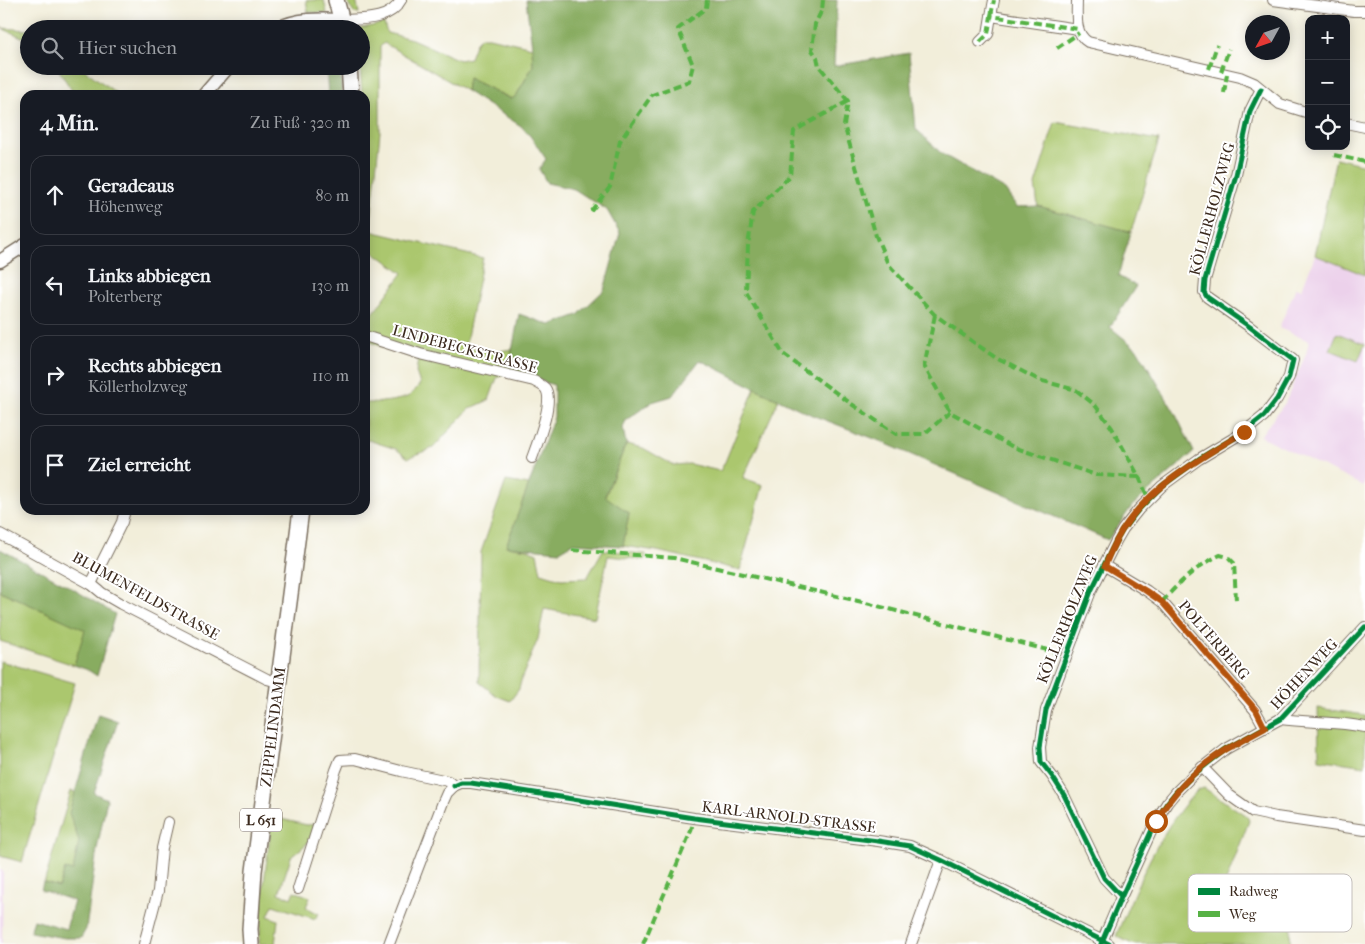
<!DOCTYPE html>
<html lang="de">
<head>
<meta charset="utf-8">
<style>
  body { margin:0; font-family:"IM FELL French Canon",serif; background:#242831; color:#f1f3f6 }
  .controls { position:absolute; right:15px; top:15px; display:grid; overflow:hidden; border-radius:10px; box-shadow:0 2px 12px #0003 }
  .controls button { width:45px; height:45px; display:grid; place-items:center; padding:0; border:0; border-bottom:1px solid #363941; background:#171b24; color:#f1f3f6; font:25px sans-serif }
  .compass { position:absolute; left:1245px; top:15px; width:45px; height:45px; border-radius:50%; background:#171b24; box-shadow:0 2px 12px #0003; rotate:230deg }
  .stop { position:absolute; width:15px; height:15px; margin:-11px; border:4px solid #b45309; border-radius:50%; background:#fff }
  .stop.end { background:#b45309; border-color:#fff; box-shadow:0 1px 5px #0008 }
  .list { margin:0; padding:0; list-style:none }
  h2 { display:flex; justify-content:space-between; align-items:center; height:65px; margin:0; padding:0 20px; font-size:21px }
  h2 small { font-size:16px; font-weight:400; color:#9ea1a6 }
  .list li { display:grid; grid-template-columns:32px 1fr auto; gap:15px; align-items:center; box-sizing:border-box; height:80px; margin:0 10px 10px; padding:0 10px; border:1px solid #363941; border-radius:15px }
  .list b { display:block; font-size:19px; white-space:nowrap }
  .list p { margin:0; font-size:16px; white-space:nowrap; color:#9ea1a6 }
  .list em { font-size:16px; font-style:normal; color:#9ea1a6 }
  .icon { flex:none; width:28px; height:28px; fill:none; stroke:currentColor; stroke-width:2; stroke-linecap:round; stroke-linejoin:round }
  .map { position:relative; flex:none; width:1365px; height:944px; overflow:hidden }
  .search { position:absolute; background:#171b24; box-shadow:0 2px 12px #0003; left:20px; top:20px; width:350px; height:55px; display:flex; align-items:center; gap:12px; box-sizing:border-box; padding:0 18px; border-radius:28px; color:#9ea1a6; font-size:19px }
  .panel { position:absolute; background:#171b24; box-shadow:0 2px 12px #0003; left:20px; top:90px; width:350px; height:425px; border-radius:15px }
  .map>svg:first-child { display:block }
</style>
</head>
<body>
<div class="map">
<svg width="1365" height="944" viewBox="0 0 1365 944">
  <rect width="100%" height="100%" fill="#fff"/>
  <filter id="ink" filterUnits="userSpaceOnUse"><feTurbulence type="fractalNoise" baseFrequency=".02" numOctaves="2"/><feDisplacementMap in="SourceGraphic" scale="10" xChannelSelector="R" yChannelSelector="G"/><feConvolveMatrix kernelMatrix="1 2 1 2 8 2 1 2 1" color-interpolation-filters="sRGB"/></filter>
  <filter id="wash" filterUnits="userSpaceOnUse"><feTurbulence type="fractalNoise" baseFrequency=".0096" numOctaves="4" result="noise"/><feDisplacementMap in="SourceGraphic" scale="20" xChannelSelector="R" yChannelSelector="G"/><feGaussianBlur stdDeviation="1.12" result="paint"/><feColorMatrix in="noise" values="0 0 0 0 0 0 0 0 0 0 0 0 0 0 0 0 0 1.4 0 .05"/><feComposite in="paint" operator="in"/></filter>
  <g filter="url(#wash)">
    <rect width="100%" height="100%" fill="#f2eeda"/>
    <g fill="#ecd1eb">
      <path d="M1315 255 1365 275V481L1363 486 1260 436 1285 403 1306 354 1309 341 1279 328 1296 287 1302 289Z"/>
      <path d="M0 870 3 871 2 944H0Z"/>
    </g>
    <g fill="#abc76e" stroke="#737846">
      <path d="M306 0H324L327 13 308 12Z"/>
      <path d="M346 0H356L359 13H354Z"/>
      <path d="M384 23 387 33 412 39 459 60 470 58 476 42 481 37H489L532 47 533 66 516 96 512 99 468 78 466 91 384 43 380 47V131L370 231 483 258 465 347 493 352 512 349 508 372 497 378 489 400 469 409 433 448 408 458 396 449 365 439V403C376 403 400 401 409 396 413 393 417 388 420 384L416 372 418 359 391 350 365 340V324L403 273 366 246 365 247V95H362L360 66H361V29H359Z"/>
      <path d="M1 28 28 30 29 40Z"/>
      <path d="M56 66H79L115 92 113 95H75Z"/>
      <path d="M1055 122 1159 140 1131 232 1038 206 1035 185Z"/>
      <path d="M1336 158 1365 165V275L1315 255Z"/>
      <path d="M1337 333 1365 344 1358 361 1330 350Z"/>
      <path d="M755 388 779 399 743 478 763 485 740 570 657 551 623 546 629 513 605 497 626 444 643 448 673 465 689 464 720 471 725 462Z"/>
      <path d="M506 481 529 485 506 546 527 549 537 553 541 573 561 579 587 578 603 550 646 554 645 560 608 556 595 618 544 609 538 639 522 677 519 689 510 701 497 696 479 682 481 552Z"/>
      <path d="M0 591 86 630 74 665 0 641Z"/>
      <path d="M0 661 75 683 22 862 0 856Z"/>
      <path d="M1318 708 1365 715V766L1319 759Z"/>
      <path d="M1204 788 1245 815 1248 818 1249 821 1226 881 1292 904 1290 944H1132L1116 936C1137 886 1157 834 1194 794L1198 790Z"/>
      <path d="M71 791 107 801 78 897 43 887Z"/>
      <path d="M272 817 307 825 316 824 309 842 291 857 279 893 291 898 294 891 310 897 306 907 319 914 315 919 273 905 268 916 278 920 275 944H259L263 891Z"/>
    </g>
    <g fill="#88ac61" stroke="#626b40">
      <path d="M526 0H837L834 66 909 53 916 129 942 154 1005 190 1017 207 1038 206 1131 232 1118 276 1136 286 1110 327 1138 350 1175 413 1194 452 1132 506 1108 540 875 439 812 415 755 388 700 360 672 396 652 402 626 420 623 428 626 444 605 496 629 513 623 546 573 543 560 551 506 546 554 417V385L508 372 519 314 550 325 578 315 604 290 620 233 607 210 574 189 547 183 539 169 546 159 531 137 521 126 466 91 468 78 511 99 516 96 533 66 532 47Z"/>
      <path d="M326 66H340L342 95H328Z"/>
      <path d="M0 549 63 583 115 614 97 676 88 670 74 665 85 630 0 591Z"/>
      <path d="M98 714 118 721 94 793 107 799 97 849 86 929 81 938H65L30 932 34 920 66 929 74 901 41 890 43 882 59 887 65 869 73 871 79 841 69 813Z"/>
    </g>
  </g>
  <g filter="url(#ink)">
    <g fill="none" stroke-linecap="round" stroke-linejoin="round">
      <g stroke="#7b6f60" stroke-width="12">
        <g id="minor">
          <path d="M1077 0C1077 14 1074 34 1088 42L1240 77 1254 83 1280 104 1309 113"/>
          <path d="M1273 0 1354 11H1365"/>
          <path d="M991 16 994 0"/>
          <path d="M342 20C362 19 390 21 401 0"/>
          <path d="M980 42 988 34 991 16 1078 29"/>
          <path d="M1346 123 1365 127"/>
          <path d="M365 336 420 354 534 381C537 383 542 385 545 388 555 400 537 444 532 458"/>
          <path d="M0 534 91 584 102 593 121 604 267 679 278 682"/>
          <path d="M1105 566 1147 591 1162 602 1255 710 1265 728"/>
          <path d="M91 584 122 522 125 510"/>
          <path d="M1280 719C1309 723 1337 721 1365 727"/>
          <path d="M1202 767 1229 795 1253 812 1276 817 1365 830"/>
          <path d="M454 786 461 783H471L694 818 878 841 910 846 941 860 1109 944"/>
          <path d="M298 889 336 770 340 760 355 759 401 771 448 781 454 786"/>
          <path d="M1121 896 1104 878 1064 795 1052 776 1041 762 1040 747 1046 710 1091 591 1116 541 1123 529 1139 509 1162 486 1199 459 1244 432 1264 416 1277 399 1289 377 1293 360 1250 327 1207 297 1204 292 1205 280 1236 175 1250 111 1261 89"/>
          <path d="M144 944 158 891 162 848 168 822"/>
          <path d="M389 944 443 802 447 793 454 786"/>
          <path d="M911 944 941 860"/>
          <path d="M1101 944 1119 902 1156 821 1167 803 1176 792 1194 774 1226 749 1280 719 1365 627"/>
        </g>
      </g>
      <g stroke="#7b6f60" stroke-width="15">
        <g id="tertiary">
          <path d="M276 29C297 18 319 19 342 20"/>
          <path d="M204 95 229 66"/>
          <path d="M0 261 25 245"/>
        </g>
      </g>
      <g stroke="#7b6f60" stroke-width="18">
        <g id="primary">
          <path d="M336 0 344 29"/>
          <path d="M349 66 351 95"/>
          <path d="M251 944 250 929 254 871 301 510"/>
        </g>
      </g>
      <use href="#minor" stroke="#fff" stroke-width="10"/>
      <use href="#tertiary" stroke="#fff" stroke-width="12"/>
      <use href="#primary" stroke="#fff" stroke-width="15"/>
      <g stroke="#57b245" stroke-width="4" stroke-dasharray="8 4" stroke-linecap="butt">
        <path d="M823 0 822 10 815 24 812 50 817 57 819 66 848 101 844 125 876 236 888 264 935 315 996 358 1039 380 1076 390 1095 405 1112 428 1139 477 1148 498"/>
        <path d="M991 16 994 0"/>
        <path d="M980 42 988 34 991 16 1078 29"/>
        <path d="M1057 48 1079 33"/>
        <path d="M1209 69 1217 45"/>
        <path d="M1221 72 1229 49"/>
        <path d="M1224 93 1227 74"/>
        <path d="M848 101 794 131 790 176 753 212 748 246 746 292 783 354 850 403 896 434H924L950 412"/>
        <path d="M1308 130 1309 128"/>
        <path d="M1334 155 1365 162"/>
        <path d="M591 211 610 187 620 141 652 95 689 81 693 65 678 29 706 8 707 0"/>
        <path d="M935 315 924 366 950 412 1013 447 1096 475 1139 477"/>
        <path d="M572 550 674 558 858 601 1067 655"/>
        <path d="M1162 602C1178 583 1197 566 1220 555L1228 557 1234 563 1236 600"/>
        <path d="M643 944 691 831 694 818"/>
      </g>
      <g stroke="#fff" stroke-width="8">
        <g id="cycleway">
          <path d="M454 786 461 783H471L694 818 878 841 910 846 941 860 1109 944"/>
          <path d="M1121 896 1104 878 1064 795 1052 776 1041 762 1040 747 1046 710 1091 591 1116 541 1123 529 1139 509 1162 486 1199 459 1244 432 1264 416 1277 399 1289 377 1293 360 1250 327 1207 297 1204 292 1205 280 1236 175 1250 111 1261 89"/>
          <path d="M1101 944 1119 902 1156 821 1167 803 1176 792 1194 774 1226 749 1280 719 1365 627"/>
        </g>
      </g>
      <use href="#cycleway" stroke="#00873e" stroke-width="5"/>
    </g>
  </g>
  <g fill="none" stroke-linecap="round" stroke-linejoin="round" filter="url(#ink)">
    <path stroke="#b45309" stroke-width="6" d="M1156 821C1174 791 1197 767 1227 749 1239 742 1252 735 1265 728L1256 710 1162 602 1146 591 1105 566C1108 557 1112 549 1116 541 1143 489 1197 461 1244 432"/>
  </g>
  <g text-anchor="middle" stroke-width="4" stroke-linejoin="round" paint-order="stroke">
    <rect fill="#fff" stroke="#766a62" stroke-width="1" x="240" y="808.5" width="42" height="23" rx="4"/>
    <g font-size="14" font-weight="bold" fill="#3b2a1e">
      <text x="261" y="825">L 651</text>
    </g>
    <g font-size="15" fill="#3b2a1e" stroke="#fff">
      <text transform="translate(1212 209) rotate(-75)" y="5">KÖLLERHOLZWEG</text>
      <text transform="translate(465 349) rotate(15)" y="5">LINDEBECKSTRASSE</text>
      <text transform="translate(146 596) rotate(29)" y="5">BLUMENFELDSTRASSE</text>
      <text transform="translate(1067 619) rotate(-68)" y="5">KÖLLERHOLZWEG</text>
      <text transform="translate(1214 640) rotate(49)" y="5">POLTERBERG</text>
      <text transform="translate(1304 674) rotate(-47)" y="5">HÖHENWEG</text>
      <text transform="translate(273 727) rotate(-83)" y="5">ZEPPELINDAMM</text>
      <text transform="translate(789 817) rotate(7)" y="5">KARL-ARNOLD-STRASSE</text>
    </g>
  </g>
  <rect x="1188" y="874" width="164" height="58" rx="8" fill="#fff" stroke="#c4bfbc" stroke-width="1"/>
  <rect x="1198" y="888" width="22" height="7" fill="#00873e"/>
  <rect x="1198" y="911" width="22" height="6" fill="#57b245"/>
  <g font-size="14" fill="#3b2a1e">
    <text x="1229" y="896">Radweg</text>
    <text x="1229" y="919">Weg</text>
  </g>
</svg>
<div class="controls">
<button>+</button>
<button>−</button>
<button><svg class="icon" aria-label="locate" viewBox="0 0 24 24"><circle cx="12" cy="12" r="6"/><path d="M12 2v4M12 18v4M2 12h4M18 12h4"/></svg></button>
</div>
<svg class="compass" viewBox="-18 -18 36 36"><path d="M0-13l5 13h-10z" fill="#e53935"/><path d="M0 13l5-13h-10z" fill="#9ea1a6"/></svg>
<div class="stop" style="left:1156px;top:821px"></div>
<div class="stop end" style="left:1244px;top:432px"></div>
<div class="search"><svg class="icon" aria-label="search" viewBox="0 0 24 24"><circle cx="10" cy="10" r="6"/><path d="M15 15l6 6"/></svg>Hier suchen</div>
<section class="panel">
<h2>4 Min.<small>Zu Fuß · 320 m</small></h2>
<ul class="list">
<li><svg class="icon" aria-label="ahead" viewBox="0 0 24 24"><path d="M12 20V5M6 11l6-6 6 6"/></svg><div><b>Geradeaus</b><p>Höhenweg</p></div><em>80 m</em></li>
<li><svg class="icon" aria-label="left" viewBox="0 0 24 24"><path d="M17 20v-9H6M10 6l-5 5 5 5"/></svg><div><b>Links abbiegen</b><p>Polterberg</p></div><em>130 m</em></li>
<li><svg class="icon" aria-label="right" viewBox="0 0 24 24"><path d="M7 20v-9h11M14 6l5 5-5 5"/></svg><div><b>Rechts abbiegen</b><p>Köllerholzweg</p></div><em>110 m</em></li>
<li><svg class="icon" aria-label="arrive" viewBox="0 0 24 24"><path d="M6 21V4h12l-3 4 3 4H6"/></svg><div><b>Ziel erreicht</b></div></li>
</ul>
</section>
</div>
</body>
</html>
